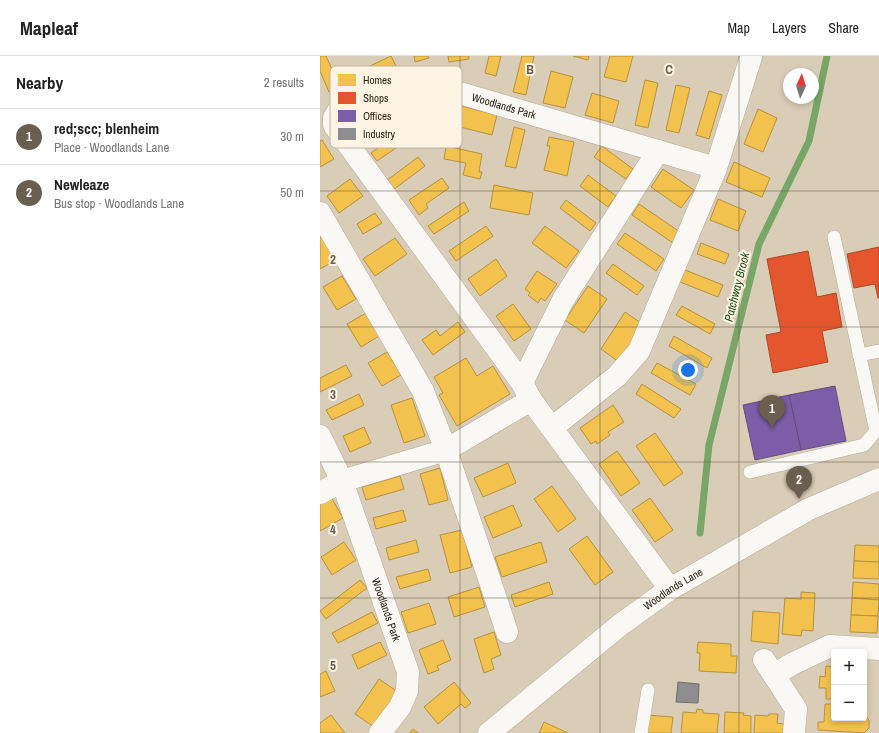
<!DOCTYPE html>
<html lang="en">
<head>
<meta charset="utf-8">
<style>
  body { margin:0; font-family:"Archivo Narrow",sans-serif; background:#f2f2f2; color:#222 }
  .controls { position:absolute; right:12px; bottom:12px; display:grid; overflow:hidden; border-radius:4px; box-shadow:0 2px 6px #0003 }
  .controls button { width:36px; height:36px; display:grid; place-items:center; padding:0; border:0; border-bottom:1px solid #e0e0e0; background:#fff; color:#222; font:20px sans-serif }
  .compass { position:absolute; left:463px; top:12px; width:36px; height:36px; border-radius:50%; background:#fff; box-shadow:0 2px 6px #0003; rotate:4deg }
  .you { position:absolute; left:368px; top:314px; width:14px; height:14px; margin:-10px; border:3px solid #fff; border-radius:50%; background:#1a73e8; box-shadow:0 0 0 6px #1a73e833 }
  .badge { display:grid; place-items:center; width:26px; height:26px; border-radius:50%; background:#6a5f4e; color:#fff; font-size:13px; font-weight:700 }
  .pin { position:absolute; translate:-50% -33px; filter:drop-shadow(0 1px 2px #0008) }
  .pin::after { content:''; position:absolute; top:21px; width:14px; height:12px; background:inherit; clip-path:polygon(0 0,100% 0,50% 100%) }
  .list { margin:0; padding:0; list-style:none }
  h2 { display:flex; justify-content:space-between; align-items:center; height:52px; margin:0; padding:0 16px; font-size:17px }
  h2 small { font-size:13px; font-weight:400; color:#767676 }
  .list li { display:grid; grid-template-columns:26px 1fr auto; gap:12px; align-items:center; box-sizing:border-box; height:56px; padding:0 16px; border-top:1px solid #e0e0e0 }
  .list b { display:block; font-size:15px; white-space:nowrap }
  .list p { margin:0; font-size:13px; white-space:nowrap; color:#767676 }
  .list em { font-size:13px; font-style:normal; color:#767676 }
  .map { position:relative; flex:none; width:559px; height:677px; overflow:hidden }
  header { display:flex; align-items:center; gap:24px; box-sizing:border-box; height:56px; padding:0 20px; background:#fff; border-bottom:1px solid #e0e0e0 }
  header strong { font-size:19px }
  nav { display:flex; gap:22px; margin-inline-start:auto; font-size:14px }
  main { display:flex }
  aside { flex:1; background:#fff }
  .map>svg:first-child { display:block }
</style>
</head>
<body>
<header>
<strong>Mapleaf</strong>
<nav><a>Map</a><a>Layers</a><a>Share</a></nav>
</header>
<main>
<aside>
<h2>Nearby<small>2 results</small></h2>
<ul class="list">
<li><span class="badge">1</span><div><b>red;scc; blenheim</b><p>Place · Woodlands Lane</p></div><em>30 m</em></li>
<li><span class="badge">2</span><div><b>Newleaze</b><p>Bus stop · Woodlands Lane</p></div><em>50 m</em></li>
</ul>
</aside>
<div class="map">
<svg width="559" height="677" viewBox="0 0 559 677">
  <rect width="100%" height="100%" fill="#dacdb7"/>
  <g fill="#f2c14e" stroke="#b7923d">
    <path d="M0 0H6L20 31 9 36 0 15Z"/>
    <path d="M71 0 77 12 40 29 35 17Z"/>
    <path d="M94 0H108L109 2 95 6Z"/>
    <path d="M128 0H149V3L129 6Z"/>
    <path d="M169 0H181L176 20 165 17Z"/>
    <path d="M202 0H214L206 39 193 36Z"/>
    <path d="M253 0H269L268 4Z"/>
    <path d="M290 0H313L306 26 284 21Z"/>
    <path d="M231 15 253 21 245 52 223 47Z"/>
    <path d="M325 24 338 27 328 72 315 69Z"/>
    <path d="M356 29 370 32 359 77 346 74Z"/>
    <path d="M389 35 402 39 389 83 376 79Z"/>
    <path d="M272 37 299 45 293 67 265 59Z"/>
    <path d="M137 49 177 59 172 79 132 69Z"/>
    <path d="M438 53 457 62 443 96 424 88Z"/>
    <path d="M194 71 205 74 196 112 185 110Z"/>
    <path d="M77 78 83 87 57 105 51 97Z"/>
    <path d="M229 81 254 86 247 120 224 114 230 90H227Z"/>
    <path d="M2 84 14 103 0 111V85Z"/>
    <path d="M126 90 162 98 159 116H162L160 123 143 119 146 107 124 103Z"/>
    <path d="M282 90 313 113 306 123 274 101Z"/>
    <path d="M98 101 105 110 73 134 66 125Z"/>
    <path d="M414 106 450 122 442 141 406 126Z"/>
    <path d="M343 113 374 134 361 152 331 131Z"/>
    <path d="M268 119 296 140 288 151 260 130Z"/>
    <path d="M122 122 129 132 106 148 108 152 99 159 89 144Z"/>
    <path d="M30 123 43 140 19 157 7 140Z"/>
    <path d="M174 129 213 137 209 159 170 152Z"/>
    <path d="M398 143 426 155 418 175 390 164Z"/>
    <path d="M246 144 276 167 270 175 240 152Z"/>
    <path d="M144 146 149 155 114 178 108 170Z"/>
    <path d="M319 148 360 176 353 187 312 159Z"/>
    <path d="M55 157 62 167 43 178 37 168Z"/>
    <path d="M166 170 173 180 136 205 129 195Z"/>
    <path d="M225 170 259 195 246 212 212 187Z"/>
    <path d="M305 177 344 203 336 215 297 188Z"/>
    <path d="M2 181 16 204 0 213V182Z"/>
    <path d="M75 182 87 198 55 220 43 203Z"/>
    <path d="M381 187 409 198 405 208 377 198Z"/>
    <path d="M176 203 187 220 160 240 148 223Z"/>
    <path d="M293 208 324 230 317 239 286 217Z"/>
    <path d="M365 214 403 229 398 241 360 226Z"/>
    <path d="M217 215 237 228 225 245 221 242 218 247 208 239 210 237 205 233Z"/>
    <path d="M22 220 36 243 17 254 3 231Z"/>
    <path d="M268 230 287 243 264 277 245 264Z"/>
    <path d="M193 248 211 273 194 285 176 260Z"/>
    <path d="M362 250 395 268 390 278 356 259Z"/>
    <path d="M305 256 324 269 299 306 281 293Z"/>
    <path d="M46 257 59 280 41 291 27 268Z"/>
    <path d="M138 266 145 276 113 299 102 284 116 274 120 280Z"/>
    <path d="M354 280 392 302 387 312 349 290Z"/>
    <path d="M67 296 81 319 62 330 48 307Z"/>
    <path d="M146 302 157 320 173 310 190 338 137 370 119 339 123 337 114 321Z"/>
    <path d="M337 307 376 328 370 339 331 317Z"/>
    <path d="M26 309 32 320 0 336V322Z"/>
    <path d="M322 328 361 353 354 362 316 338Z"/>
    <path d="M39 338 44 349 12 364 6 354Z"/>
    <path d="M92 342 105 380 84 387 71 349Z"/>
    <path d="M293 349 304 366 288 376 290 379 277 388 276 385 271 388 260 372Z"/>
    <path d="M44 371 51 387 30 396 23 380Z"/>
    <path d="M335 377 363 417 344 430 316 390Z"/>
    <path d="M297 395 320 427 301 440 279 408Z"/>
    <path d="M188 407 196 427 163 441 154 422Z"/>
    <path d="M120 412 128 444 109 449 100 418Z"/>
    <path d="M80 420 84 433 46 444 42 431Z"/>
    <path d="M232 430 256 463 238 476 214 443Z"/>
    <path d="M11 441 23 462 0 475V447Z"/>
    <path d="M330 442 353 474 335 486 312 454Z"/>
    <path d="M193 449 202 470 173 482 164 461Z"/>
    <path d="M83 454 86 465 56 473 53 462Z"/>
    <path d="M142 474 152 511 130 517 120 479Z"/>
    <path d="M267 480 293 516 275 529 249 493Z"/>
    <path d="M96 484 99 496 69 504 66 492Z"/>
    <path d="M24 486 36 504 12 519 1 501Z"/>
    <path d="M221 486 227 506 182 521 175 501Z"/>
    <path d="M535 489 559 490V506L534 505Z"/>
    <path d="M534 505 559 506V523L533 522Z"/>
    <path d="M108 513 111 524 80 533 76 521Z"/>
    <path d="M40 524 47 532 6 563 0 555Z"/>
    <path d="M229 526 233 538 195 551 191 539Z"/>
    <path d="M533 526 559 528V544L532 542Z"/>
    <path d="M159 531 165 551 134 561 128 541Z"/>
    <path d="M481 536 495 537 493 575 482 574 481 580 462 578 465 542 481 543Z"/>
    <path d="M532 542 559 544 558 560 531 559Z"/>
    <path d="M109 547 116 568 88 577 81 556Z"/>
    <path d="M433 555 460 557 458 588 431 585Z"/>
    <path d="M52 556 58 567 18 587 12 577Z"/>
    <path d="M531 559 558 560 557 577 530 576Z"/>
    <path d="M174 576 181 599 171 603 174 613 164 617 154 583Z"/>
    <path d="M123 584 131 604 117 610 119 614 108 618 99 594Z"/>
    <path d="M60 586 67 599 38 613 32 599Z"/>
    <path d="M378 586 411 588V600H417L416 617 379 615 380 597H377Z"/>
    <path d="M506 610 514 611V643H506V632H499L500 620 505 621Z"/>
    <path d="M6 615 15 635 0 641V618Z"/>
    <path d="M59 623 78 636 54 671 35 658Z"/>
    <path d="M134 626 151 647 145 652 141 648 118 668 104 651Z"/>
    <path d="M505 648H514V662H544L545 659 549 664V672L544 677 498 674V666H504Z"/>
    <path d="M377 653 383 654V657L399 658 397 677H361L363 656 376 657Z"/>
    <path d="M405 656 424 657 423 659 431 660V677H404Z"/>
    <path d="M449 658H458L457 667 464 668V677H434L435 659 448 660Z"/>
    <path d="M11 659 25 677H0V667Z"/>
    <path d="M326 659 353 661 351 677H325Z"/>
    <path d="M224 666 248 677H219Z"/>
    <path d="M93 673 98 677H90Z"/>
  </g>
  <g fill="#e4572e" stroke="#ad4826">
    <path d="M559 191V242H558L555 228 534 232 527 198Z"/>
    <path d="M488 195 497 241 516 237 522 271 502 275 508 306 453 317 446 279 461 276 447 203Z"/>
  </g>
  <g fill="#7b5ea7" stroke="#644d7b">
    <path d="M515 330 526 385 481 394 469 339Z"/>
    <path d="M469 339 481 394 435 404 423 349Z"/>
  </g>
  <path fill="#8d8d92" stroke="#706e6c" d="M358 626 379 628 378 647 356 646Z"/>
  <g fill="none" stroke-linecap="round" stroke-linejoin="round">
    <path stroke="#77a666" stroke-width="7" d="M380 477 389 389 439 188 489 85 507 0"/>
    <g stroke="#b5ab9a" stroke-width="14">
      <g id="service">
        <path d="M539 299 559 295"/>
        <path d="M430 416 544 389 556 375 514 181"/>
        <path d="M321 677 328 634"/>
      </g>
    </g>
    <g stroke="#b5ab9a" stroke-width="23">
      <g id="minor">
        <path d="M0 157 103 335 126 394 187 576"/>
        <path d="M202 327 243 244 338 95"/>
        <path d="M232 372 297 320 319 295 396 112 431 1"/>
        <path id="s1" d="M0 380 22 425 88 616 87 635 80 651 60 677"/>
        <path d="M0 437 22 425 126 394 211 344"/>
        <path id="s2" d="M350 533 211 344 202 327 14 69V62L20 52 87 26H102L396 112"/>
        <path d="M444 604 476 653 474 677"/>
        <path d="M454 619 472 608 510 590 559 593"/>
      </g>
    </g>
    <g stroke="#b5ab9a" stroke-width="23">
      <g id="tertiary">
        <path id="s3" d="M169 677 300 569 350 533 489 453 559 423"/>
      </g>
    </g>
    <use href="#service" stroke="#f9f8f4" stroke-width="13"/>
    <use href="#minor" stroke="#f9f8f4" stroke-width="22"/>
    <use href="#tertiary" stroke="#f9f8f4" stroke-width="22"/>
  </g>
  <path fill="none" stroke="#6a5f4e" stroke-width="1" stroke-opacity="0.55" d="M140 0V677M280 0V677M419 0V677M0 135H559M0 271H559M0 406H559M0 542H559"/>
  <g text-anchor="middle" stroke-width="4" stroke-linejoin="round" paint-order="stroke">
    <g font-size="11" fill="#2d2415" stroke="#fdf4e4">
      <text dy="4" stroke="none"><textPath href="#s2" startOffset="764">Woodlands Park</textPath></text>
      <text dy="4" stroke="none"><textPath href="#s3" startOffset="234">Woodlands Lane</textPath></text>
      <text dy="4" stroke="none"><textPath href="#s1" startOffset="186">Woodlands Park</textPath></text>
    </g>
    <g font-size="12" font-style="italic" fill="#1c4e15" stroke="#fdf4e4">
      <text transform="translate(417 231) rotate(-76)" y="4">Patchway Brook</text>
    </g>
  </g>
  <rect x="10" y="10" width="132" height="82" rx="6" fill="#fdf4e4" stroke="#bfb6a6" stroke-width="1"/>
  <rect x="18" y="18" width="18" height="12" fill="#f2c14e"/>
  <rect x="18" y="36" width="18" height="12" fill="#e4572e"/>
  <rect x="18" y="54" width="18" height="12" fill="#7b5ea7"/>
  <rect x="18" y="72" width="18" height="12" fill="#8d8d92"/>
  <g font-size="11" fill="#2d2415">
    <text x="43" y="28">Homes</text>
    <text x="43" y="46">Shops</text>
    <text x="43" y="64">Offices</text>
    <text x="43" y="82">Industry</text>
  </g>
  <g font-size="13" text-anchor="middle" font-weight="bold" fill="#6a5f4e" stroke="#fdf4e4" stroke-width="4" stroke-linejoin="round" paint-order="stroke">
    <text x="210" y="18">B</text>
    <text x="349" y="18">C</text>
    <text x="13" y="208">2</text>
    <text x="13" y="343">3</text>
    <text x="13" y="478">4</text>
    <text x="13" y="614">5</text>
  </g>
</svg>
<div class="controls">
<button>+</button>
<button>−</button>
</div>
<svg class="compass" viewBox="-18 -18 36 36"><path d="M0-13l5 13h-10z" fill="#e53935"/><path d="M0 13l5-13h-10z" fill="#767676"/></svg>
<div class="you"></div>
<div class="pin badge" style="left:452px;top:372px">1</div>
<div class="pin badge" style="left:479px;top:443px">2</div>
</div>
</main>
</body>
</html>
